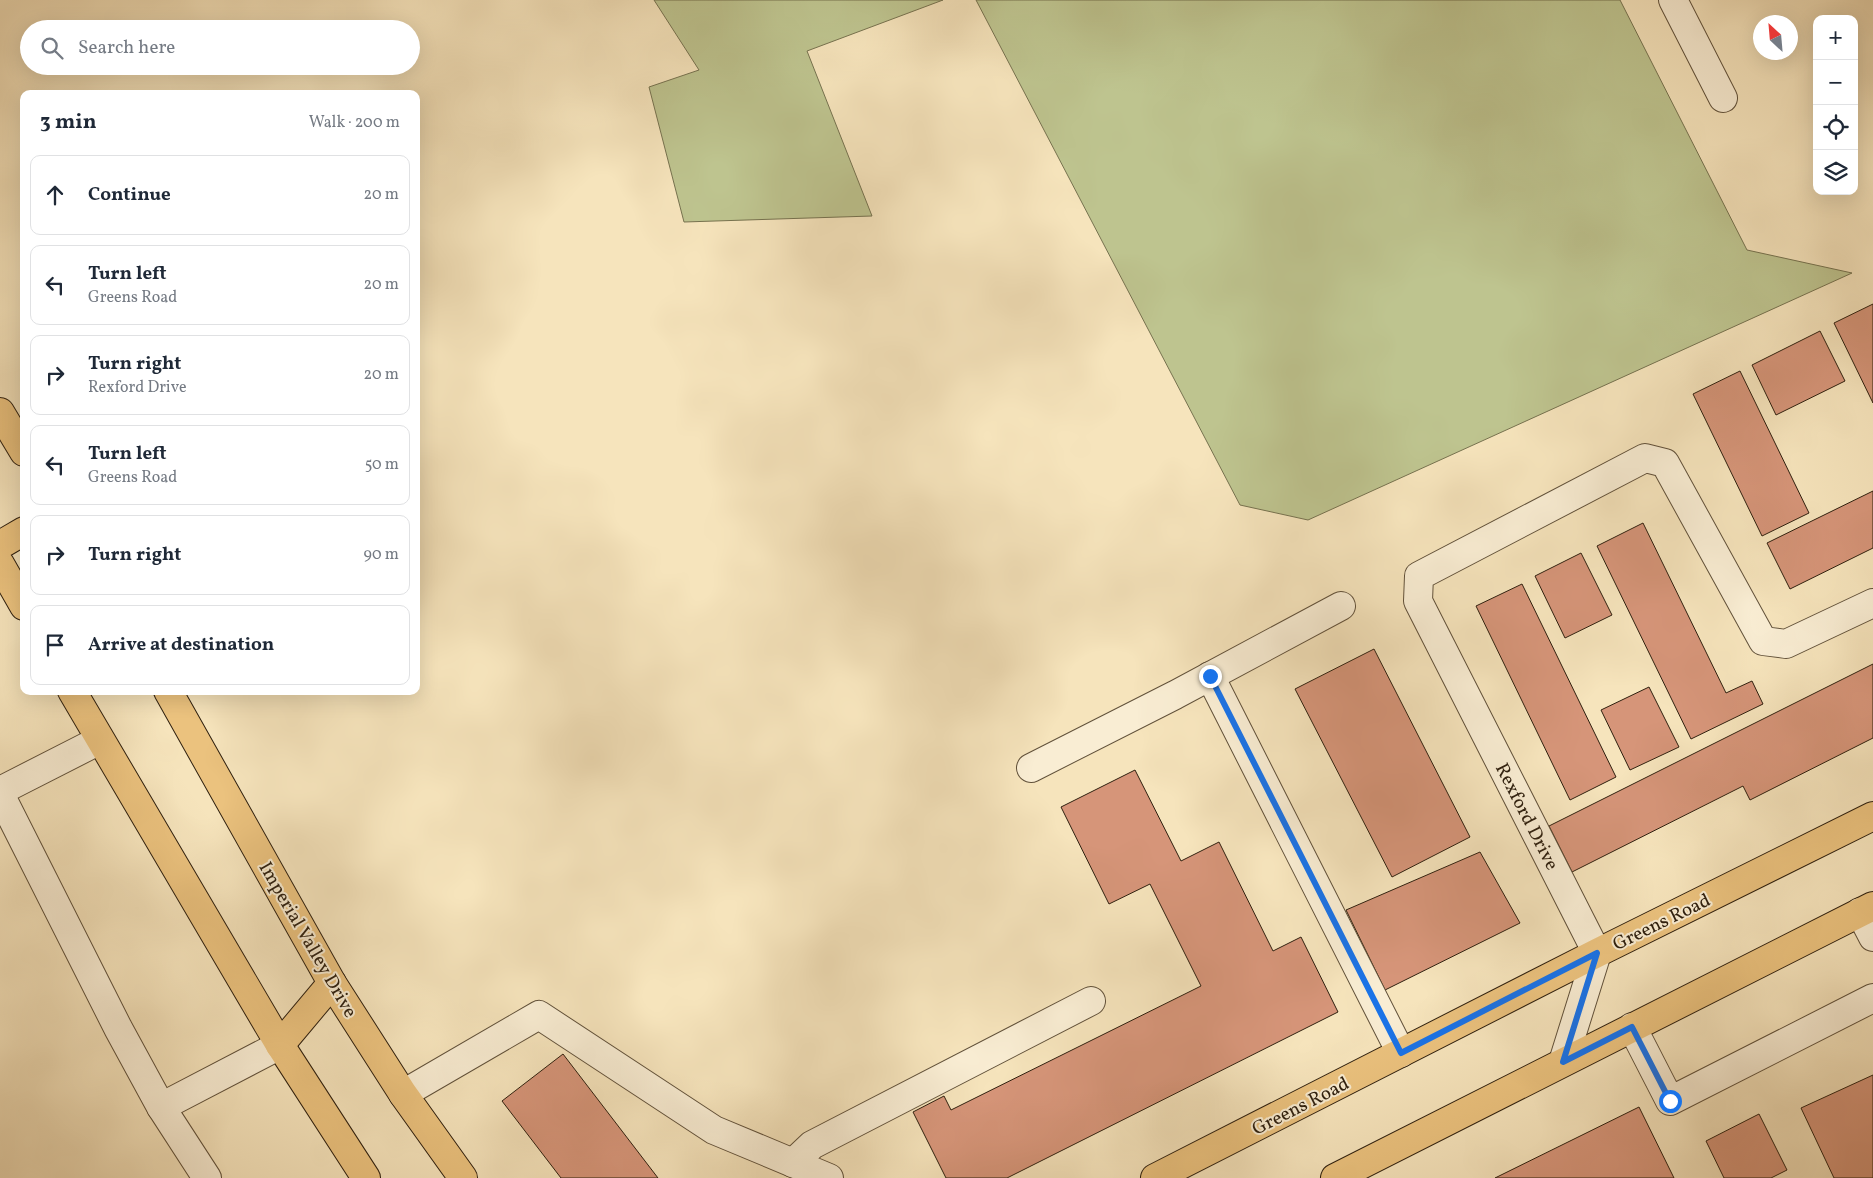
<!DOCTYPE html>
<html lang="en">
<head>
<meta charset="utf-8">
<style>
  body { margin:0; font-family:Vollkorn,serif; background:#f2f2f3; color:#1f2937 }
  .controls { position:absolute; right:15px; top:15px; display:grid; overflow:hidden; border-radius:10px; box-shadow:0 5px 20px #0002 }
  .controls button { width:45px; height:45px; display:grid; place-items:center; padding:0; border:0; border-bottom:1px solid #e0e1e3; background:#fff; color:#1f2937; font:25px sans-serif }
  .compass { position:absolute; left:1753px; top:15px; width:45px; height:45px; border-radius:50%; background:#fff; box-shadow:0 5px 20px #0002; rotate:334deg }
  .stop { position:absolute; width:15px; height:15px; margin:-11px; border:4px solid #1a73e8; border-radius:50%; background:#fff }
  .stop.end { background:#1a73e8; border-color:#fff; box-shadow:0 1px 5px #0008 }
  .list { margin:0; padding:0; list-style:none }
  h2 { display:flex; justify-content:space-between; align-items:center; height:65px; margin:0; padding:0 20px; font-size:21px }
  h2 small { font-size:16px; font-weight:400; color:#747a83 }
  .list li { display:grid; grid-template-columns:32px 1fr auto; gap:15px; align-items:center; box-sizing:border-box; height:80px; margin:0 10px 10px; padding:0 10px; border:1px solid #e0e1e3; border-radius:10px }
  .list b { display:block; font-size:19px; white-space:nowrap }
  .list p { margin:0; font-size:16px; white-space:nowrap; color:#747a83 }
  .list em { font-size:16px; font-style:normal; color:#747a83 }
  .icon { flex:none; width:28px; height:28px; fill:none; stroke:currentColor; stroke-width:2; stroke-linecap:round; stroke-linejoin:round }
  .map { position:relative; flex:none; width:1873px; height:1178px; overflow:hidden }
  .search { position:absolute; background:#fff; box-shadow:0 5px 20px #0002; left:20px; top:20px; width:400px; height:55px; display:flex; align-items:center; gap:12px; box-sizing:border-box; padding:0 18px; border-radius:28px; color:#747a83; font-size:19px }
  .panel { position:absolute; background:#fff; box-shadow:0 5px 20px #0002; left:20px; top:90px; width:400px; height:605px; border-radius:10px }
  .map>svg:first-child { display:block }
</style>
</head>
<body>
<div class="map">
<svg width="1873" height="1178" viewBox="0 0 1873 1178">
  <rect width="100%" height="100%" fill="#f6e4bc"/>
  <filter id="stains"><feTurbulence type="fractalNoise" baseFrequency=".004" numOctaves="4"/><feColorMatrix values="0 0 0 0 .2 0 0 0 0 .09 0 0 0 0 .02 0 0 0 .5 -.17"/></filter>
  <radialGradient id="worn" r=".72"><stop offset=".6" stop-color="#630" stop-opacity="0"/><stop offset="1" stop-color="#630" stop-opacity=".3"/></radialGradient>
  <g fill="#bec48f" stroke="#76724f">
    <path d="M654 0H943L807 51 872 216 684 222 649 87 699 70Z"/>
    <path d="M976 0H1620L1747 250 1852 273 1308 520 1240 505Z"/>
  </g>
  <g fill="#d69579" stroke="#2f200f">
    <path d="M1873 304V403L1834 323Z"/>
    <path d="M1820 331 1845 381 1776 415 1752 365Z"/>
    <path d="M1740 371 1809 513 1762 536 1693 394Z"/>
    <path d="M1873 491V548L1790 589 1767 543Z"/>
    <path d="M1643 523 1726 693 1752 681 1763 704 1691 739 1597 546Z"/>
    <path d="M1581 553 1612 615 1565 638 1535 576Z"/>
    <path d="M1522 584 1616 777 1570 800 1476 606Z"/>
    <path d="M1374 649 1470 837 1392 877 1295 689Z"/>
    <path d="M1873 664V738L1750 800 1743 786 1572 872 1549 826Z"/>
    <path d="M1649 687 1679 747 1630 770 1601 710Z"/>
    <path d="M1135 770 1181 861 1219 842 1273 951 1301 937 1338 1012 1007 1178H946L913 1112 944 1096 951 1110 1201 986 1150 884 1109 904 1061 807Z"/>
    <path d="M1480 852 1520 923 1385 990 1346 910Z"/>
    <path d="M563 1054 658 1178H561L502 1101Z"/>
    <path d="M1873 1075V1178H1834L1801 1108Z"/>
    <path d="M1639 1107 1674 1178H1495Z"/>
    <path d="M1759 1114 1787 1170 1771 1178H1724L1706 1141Z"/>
  </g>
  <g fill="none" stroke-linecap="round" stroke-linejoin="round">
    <g stroke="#61513a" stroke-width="30">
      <g id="minor">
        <path d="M1673 0 1723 98"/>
        <path d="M1210 676 1401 1053"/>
        <path d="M1031 768 1175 695 1341 606"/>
        <path d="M0 791 100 740"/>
        <path d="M0 794 118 1028 161 1107 207 1178"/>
        <path d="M1860 912 1873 937"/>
        <path d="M1632 1027 1670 1101 1873 998"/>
        <path d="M1563 1062 1597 953 1418 601 1419 576 1645 458 1665 463 1763 641 1786 644 1873 603"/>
        <path d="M403 1094 539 1015 714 1130 829 1178"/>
        <path d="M161 1107 280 1045"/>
        <path d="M793 1163 812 1145 1091 1001"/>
      </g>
    </g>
    <g stroke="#2f200f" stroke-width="30">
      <g id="major">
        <path d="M0 412 24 452"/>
        <path d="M0 545 24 531"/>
        <path d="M0 564 24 606"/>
        <path d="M72 691 280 1045 366 1178"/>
        <path d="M168 691 332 983 403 1094 463 1178"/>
        <path d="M280 1045 332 983"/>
        <path d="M1155 1178 1597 953 1873 816"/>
        <path d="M1335 1178 1873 906"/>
      </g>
    </g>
    <use href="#minor" stroke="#f9edd3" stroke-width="28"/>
    <use href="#major" stroke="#ebc27e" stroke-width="28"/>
  </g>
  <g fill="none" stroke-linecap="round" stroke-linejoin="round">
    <path stroke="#1a73e8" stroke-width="6" d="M1210 676 1401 1053 1597 953 1563 1062 1632 1027 1670 1101"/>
  </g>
  <g text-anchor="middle" stroke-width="4" stroke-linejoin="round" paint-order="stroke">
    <g font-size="19" fill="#2f200f" stroke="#f9edd3">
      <text transform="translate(1528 816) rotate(63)" y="7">Rexford Drive</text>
      <text transform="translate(1661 921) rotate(-26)" y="7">Greens Road</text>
      <text transform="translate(309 939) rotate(60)" y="7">Imperial Valley Drive</text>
      <text transform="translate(1300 1105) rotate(-27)" y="7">Greens Road</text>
    </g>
  </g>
  <rect width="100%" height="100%" filter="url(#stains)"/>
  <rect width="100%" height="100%" fill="url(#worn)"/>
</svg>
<div class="controls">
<button>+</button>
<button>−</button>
<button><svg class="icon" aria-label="locate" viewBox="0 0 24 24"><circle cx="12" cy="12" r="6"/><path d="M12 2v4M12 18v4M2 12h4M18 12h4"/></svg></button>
<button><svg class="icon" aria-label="layers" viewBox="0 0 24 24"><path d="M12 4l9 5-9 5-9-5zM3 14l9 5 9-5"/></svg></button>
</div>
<svg class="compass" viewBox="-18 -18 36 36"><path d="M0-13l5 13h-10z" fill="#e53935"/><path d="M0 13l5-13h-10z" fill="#747a83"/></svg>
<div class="stop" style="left:1670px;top:1101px"></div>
<div class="stop end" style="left:1210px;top:676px"></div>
<div class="search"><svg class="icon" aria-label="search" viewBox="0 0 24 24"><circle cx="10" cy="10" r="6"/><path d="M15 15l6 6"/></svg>Search here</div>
<section class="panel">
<h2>3 min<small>Walk · 200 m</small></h2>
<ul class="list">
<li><svg class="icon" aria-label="ahead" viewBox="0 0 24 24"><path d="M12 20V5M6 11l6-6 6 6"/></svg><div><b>Continue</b></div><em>20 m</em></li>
<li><svg class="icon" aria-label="left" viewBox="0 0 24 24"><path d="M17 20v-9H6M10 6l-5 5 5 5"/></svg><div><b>Turn left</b><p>Greens Road</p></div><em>20 m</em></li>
<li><svg class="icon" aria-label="right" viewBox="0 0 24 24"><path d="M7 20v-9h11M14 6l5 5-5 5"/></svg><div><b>Turn right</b><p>Rexford Drive</p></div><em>20 m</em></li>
<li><svg class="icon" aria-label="left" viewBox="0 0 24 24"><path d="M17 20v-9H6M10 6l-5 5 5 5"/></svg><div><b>Turn left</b><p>Greens Road</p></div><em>50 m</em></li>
<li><svg class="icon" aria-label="right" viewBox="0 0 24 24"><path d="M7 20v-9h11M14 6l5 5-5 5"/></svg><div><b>Turn right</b></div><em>90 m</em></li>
<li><svg class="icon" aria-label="arrive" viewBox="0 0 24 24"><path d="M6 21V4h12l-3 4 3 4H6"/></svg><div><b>Arrive at destination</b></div></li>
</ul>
</section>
</div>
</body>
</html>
